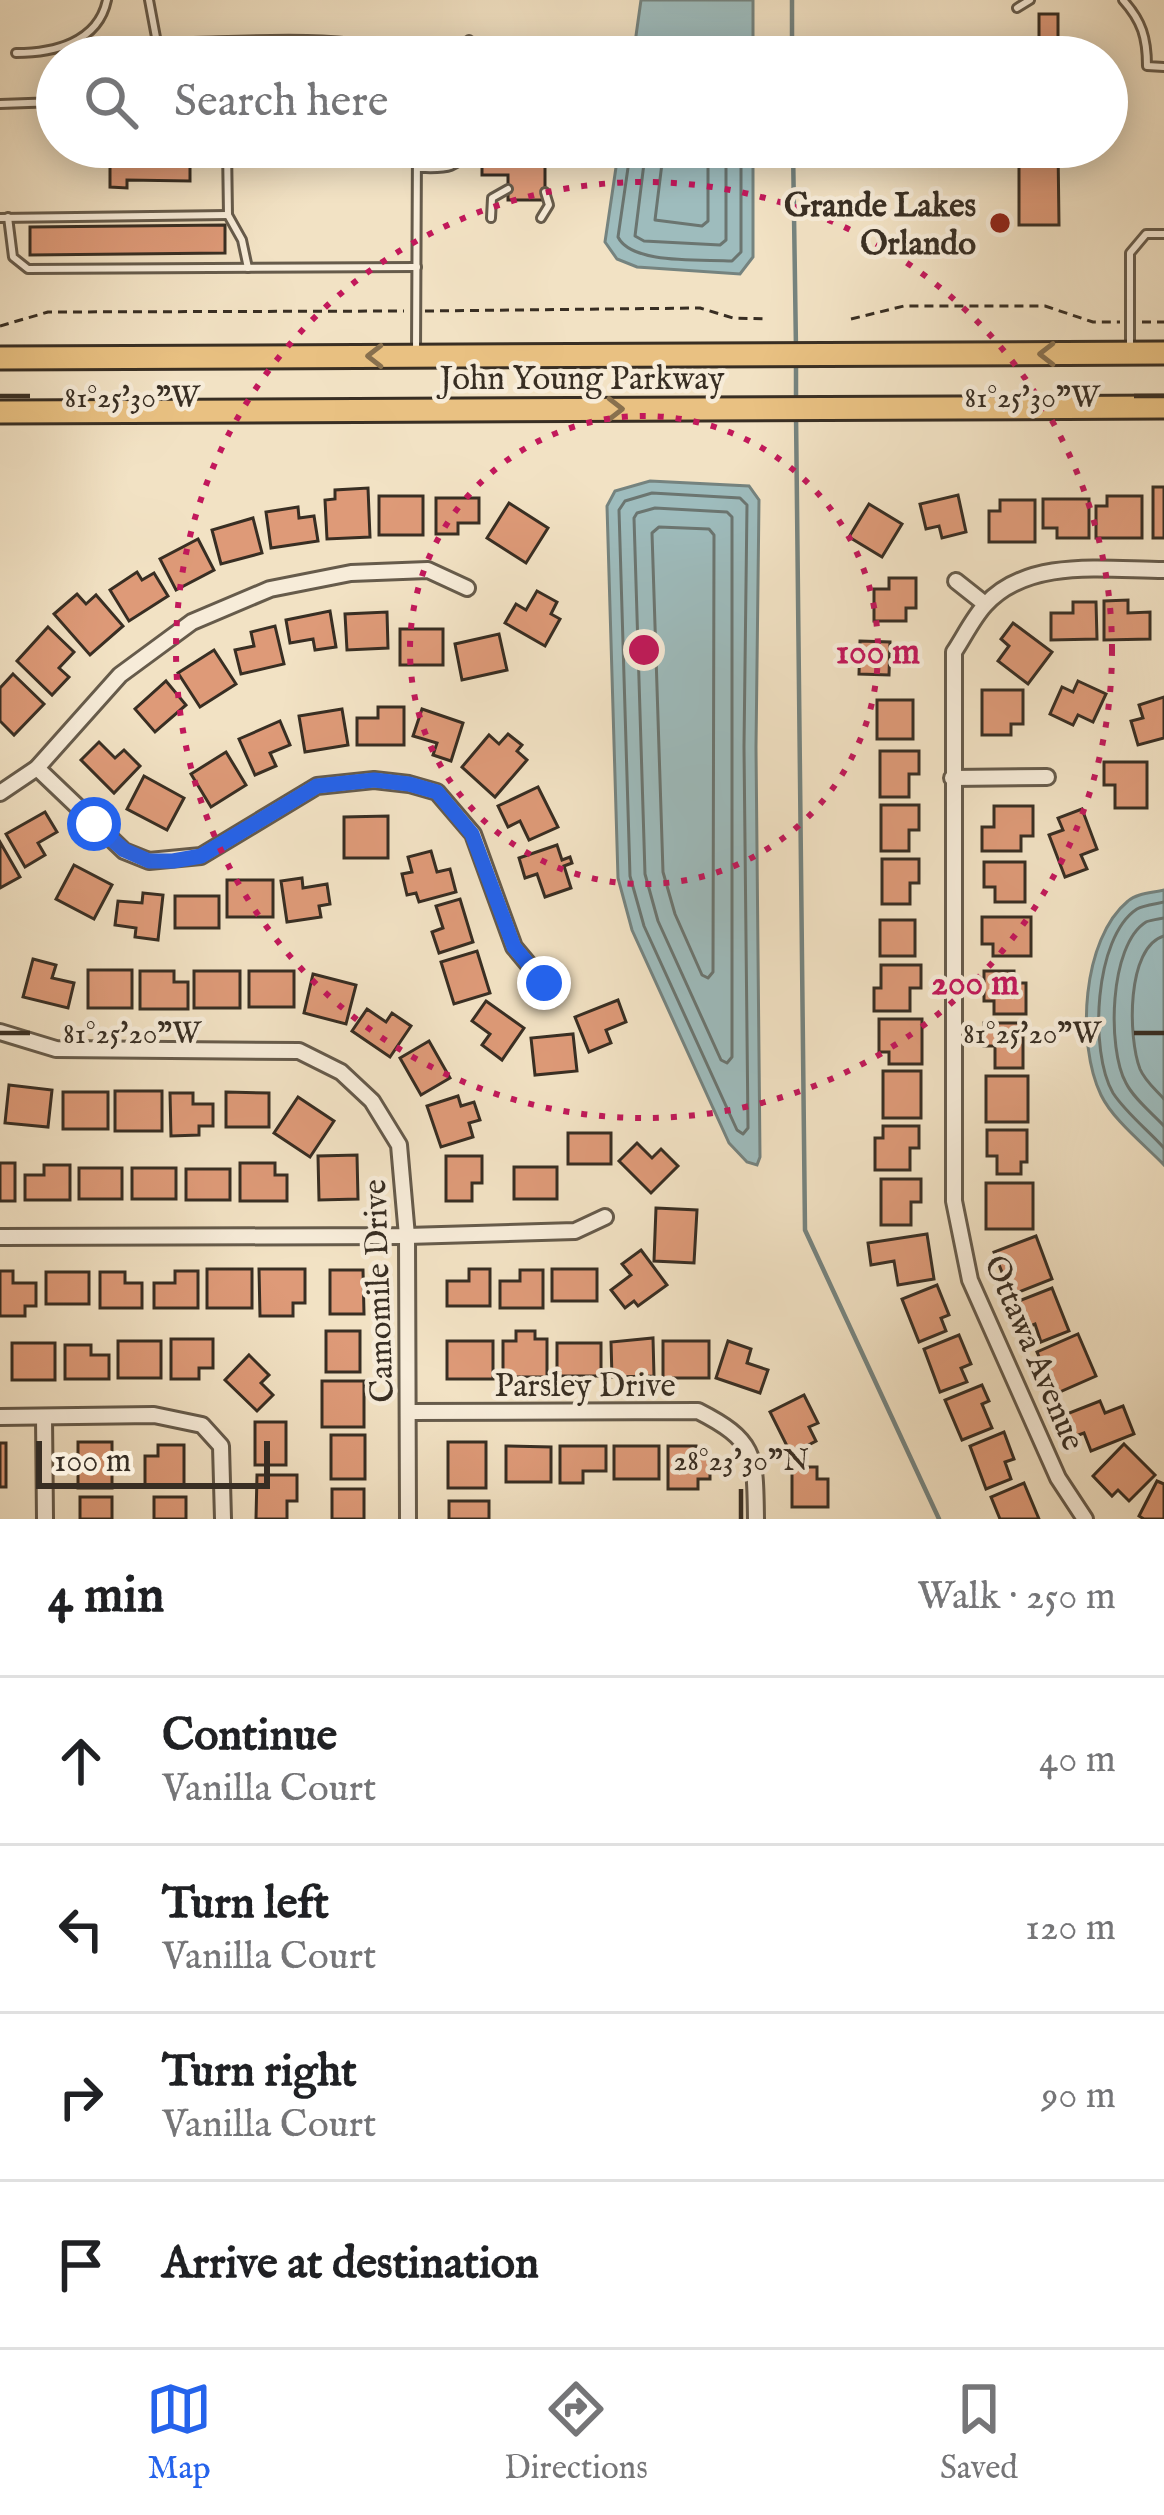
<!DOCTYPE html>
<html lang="en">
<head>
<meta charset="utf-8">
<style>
  body { margin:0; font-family:"IM FELL English",serif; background:#f2f2f2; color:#202124 }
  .scale { position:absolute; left:36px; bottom:30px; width:234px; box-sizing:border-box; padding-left:12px; border:6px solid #382e23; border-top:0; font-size:33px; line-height:42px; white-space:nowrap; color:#382e23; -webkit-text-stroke:9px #f7ecd9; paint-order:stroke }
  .stop { position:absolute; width:36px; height:36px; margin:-27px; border:9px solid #2563eb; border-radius:50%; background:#fff }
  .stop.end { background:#2563eb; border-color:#fff; box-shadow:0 3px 12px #0008 }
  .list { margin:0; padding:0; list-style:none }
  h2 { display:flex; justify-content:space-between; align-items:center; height:156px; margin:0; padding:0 48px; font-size:51px }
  h2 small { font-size:39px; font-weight:400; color:#757577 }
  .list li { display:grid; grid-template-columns:78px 1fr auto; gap:36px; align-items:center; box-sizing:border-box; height:168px; padding:0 48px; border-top:3px solid #e0e0e0 }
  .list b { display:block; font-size:45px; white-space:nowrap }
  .list p { margin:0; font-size:39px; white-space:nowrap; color:#757577 }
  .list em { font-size:39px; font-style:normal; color:#757577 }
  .icon { flex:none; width:66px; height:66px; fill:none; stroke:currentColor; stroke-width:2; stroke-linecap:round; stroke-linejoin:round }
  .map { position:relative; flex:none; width:1164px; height:1519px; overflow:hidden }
  .search { position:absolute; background:#fff; box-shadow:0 6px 30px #0003; left:36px; right:36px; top:36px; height:132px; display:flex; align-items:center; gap:30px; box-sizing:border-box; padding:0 42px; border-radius:66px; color:#757577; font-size:45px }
  .sheet { height:828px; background:#fff }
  nav { display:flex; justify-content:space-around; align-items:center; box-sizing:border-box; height:168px; border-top:3px solid #e0e0e0; background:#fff; font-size:33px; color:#757577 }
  nav a { display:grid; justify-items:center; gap:6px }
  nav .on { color:#2563eb }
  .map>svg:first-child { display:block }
</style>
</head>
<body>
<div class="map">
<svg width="1164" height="1519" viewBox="0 0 1164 1519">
  <rect width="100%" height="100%" fill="#f2e2c4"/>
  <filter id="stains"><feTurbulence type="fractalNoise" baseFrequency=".00167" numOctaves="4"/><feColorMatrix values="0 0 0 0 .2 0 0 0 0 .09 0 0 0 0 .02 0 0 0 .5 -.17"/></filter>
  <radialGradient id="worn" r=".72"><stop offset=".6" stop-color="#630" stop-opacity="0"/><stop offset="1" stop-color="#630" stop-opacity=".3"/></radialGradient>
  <g fill="#9ebcbd" stroke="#75837f" stroke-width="3">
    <path d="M641 0H753V57H633Z"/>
    <path d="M619 147H753V257L740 274 637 267 617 259 605 242Z"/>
    <path d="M650 481 749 486 759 500 756 747 760 1157 757 1165 747 1162 729 1143 632 930 618 878 607 506 615 491Z"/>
    <path d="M1164 890V1165C1145 1145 1113 1120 1101 1095 1076 1043 1082 939 1128 901 1137 893 1152 893 1164 890Z"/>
  </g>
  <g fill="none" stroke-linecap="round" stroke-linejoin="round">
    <g stroke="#6b7570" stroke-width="3">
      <path d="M631 147 618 237C632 265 702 259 732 261L741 252V147"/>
      <path d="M646 147 635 236 644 241 720 245 726 240V147"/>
      <path d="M664 147 655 220 702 226 708 221V147"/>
      <path d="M652 493 740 498 747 505 744 747 748 1128 743 1134 737 1130 644 926 630 876 619 510 625 501Z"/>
      <path d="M655 508 727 512 732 517V1057L727 1063 721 1060 658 921 645 874 634 518 637 513Z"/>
      <path d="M659 527 709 529 714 535 713 972 708 978 702 975 675 914 663 872 652 533Z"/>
      <path d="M1164 902C1156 904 1144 905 1137 909 1094 937 1089 1052 1113 1093 1126 1113 1148 1130 1164 1148"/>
      <path d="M1164 918C1162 918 1148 921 1146 922 1109 945 1107 1049 1126 1083 1134 1099 1152 1113 1164 1126"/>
      <path d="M1164 936C1126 947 1128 1038 1140 1069 1145 1081 1155 1089 1164 1099"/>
    </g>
    <g stroke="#75837f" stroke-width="4.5">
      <path d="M792 0V57"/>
      <path d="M793 147 796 349"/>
      <path d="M796 360V403"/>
      <path d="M796 414 805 1230 939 1519"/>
    </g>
  </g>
  <g fill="#de9a78" stroke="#382e23" stroke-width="3">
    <path d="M1039 14H1058V57H1026V45H1039Z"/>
    <path d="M110 147H190V181L127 180V188L110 187Z"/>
    <path d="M482 147H561V154H545V200H508V175H482Z"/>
    <path d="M1019 147H1058L1059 225H1019Z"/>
    <path d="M225 225V253L30 255V227Z"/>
    <rect x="1153" y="487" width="11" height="51"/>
    <path d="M368 488 370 537 327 539 325 500 335 499V490Z"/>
    <path d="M958 495 966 532 942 538 939 526 926 529 920 504Z"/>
    <rect x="379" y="496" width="44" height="39"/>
    <path d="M1107 496H1142V538H1096V506H1107Z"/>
    <path d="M436 498H479V523H458V534H436Z"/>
    <path d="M1043 499H1089V538H1057V528H1043Z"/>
    <path d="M1000 500H1035V542H989V511H1000Z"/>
    <path d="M509 503 548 528 526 563 487 538Z"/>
    <path d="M869 504 902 524 882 557 849 537Z"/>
    <path d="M298 507 299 518 314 516 318 541 271 548 266 512Z"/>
    <path d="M253 518 262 553 221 564 212 530Z"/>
    <path d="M198 539 214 570 176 590 160 559Z"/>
    <path d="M137 572 142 580 154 573 168 596 129 621 110 590Z"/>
    <path d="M889 578H916V608H906V621H874V589H889Z"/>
    <path d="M537 591 557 602 551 614 560 619 545 646 505 623 516 604 526 610Z"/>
    <path d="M77 594 86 604 96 595 123 626 90 655 54 614Z"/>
    <path d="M1128 600V613L1150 612V639L1104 640V601Z"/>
    <path d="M1073 602H1096L1097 639 1051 640V613H1073Z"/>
    <path d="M330 611 336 647 315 650 313 639 290 643 286 620Z"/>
    <path d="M387 612 388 648 347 650 345 614Z"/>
    <path d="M1013 623 1052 652 1028 684 998 661 1009 646 1001 639Z"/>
    <path d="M275 626 284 664 241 674 235 650 254 646 251 632Z"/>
    <path d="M48 627 74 652 59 668 69 677 52 695 17 661Z"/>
    <rect x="400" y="629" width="43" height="36"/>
    <path d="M499 634 507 670 462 680 455 644Z"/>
    <path d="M860 641 890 642 889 675 859 674Z"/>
    <path d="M214 650 236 684 200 707 178 673Z"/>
    <path d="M13 674 44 704 14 735 0 721V688Z"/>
    <path d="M166 681 186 705 155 732 135 709Z"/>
    <path d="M1078 681 1106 694 1093 722 1078 715 1073 725 1050 714 1062 687 1073 692Z"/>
    <path d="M982 690H1023V724H1011V735H982Z"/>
    <path d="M1164 697V738L1138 745 1131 721 1143 718 1139 705Z"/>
    <rect x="877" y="700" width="36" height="39"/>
    <path d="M378 707H404V745H357V718H378Z"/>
    <path d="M342 709 348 745 305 752 299 716Z"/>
    <path d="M422 709 463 723 451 761 433 755 437 743 413 736Z"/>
    <path d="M280 721 290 745 270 753 276 766 255 775 239 739Z"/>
    <path d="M508 734 522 745 517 751 527 760 495 797 462 767 489 735 499 744Z"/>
    <path d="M99 742 115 758 124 750 140 766 114 793 81 760Z"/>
    <path d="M880 751H919V774H909V797H880Z"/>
    <path d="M226 752 246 785 211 807 191 774Z"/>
    <path d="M1104 762H1147V808H1115V785H1104Z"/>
    <path d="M144 776 184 798 167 830 127 809Z"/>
    <path d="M538 787 558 827 529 840 520 821 508 827 498 806Z"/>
    <path d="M881 805H919V830H909V851H881Z"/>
    <path d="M994 806H1033V836H1021V851H982V827H994Z"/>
    <path d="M1082 809 1097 849 1081 855 1087 869 1065 877 1049 835 1063 830 1058 818Z"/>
    <path d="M45 812 57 832 38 843 45 855 25 867 6 834Z"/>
    <path d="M388 816V858H344V817Z"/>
    <path d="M0 842 20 877 0 888Z"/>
    <path d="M557 845 562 860 570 857 572 863 564 866 571 888 545 897 537 874 525 878 519 858Z"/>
    <path d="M431 851 437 872 450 869 456 892 419 902 416 893 407 895 402 874 412 872 408 857Z"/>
    <path d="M882 859H919V883H910V904H882Z"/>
    <path d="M984 862H1025V902H995V887H984Z"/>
    <path d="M74 865 112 885 94 919 56 899Z"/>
    <path d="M302 878 303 888 327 884 330 904 319 906 321 917 287 922 281 881Z"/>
    <rect x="227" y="880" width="46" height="37"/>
    <path d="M143 893 163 895 158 940 135 937 136 928 115 925 118 901 142 903Z"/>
    <rect x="175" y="896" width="44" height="32"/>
    <path d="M460 899 473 942 439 953 432 932 443 928 436 906Z"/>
    <path d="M982 917H1031V956H993V944H982Z"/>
    <rect x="880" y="920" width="35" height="36"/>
    <path d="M477 951 490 993 454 1004 441 962Z"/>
    <path d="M33 959 56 965 52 978 74 983 68 1008 23 997Z"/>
    <path d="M881 965H921V988H910V1011H874V988H881Z"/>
    <rect x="88" y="970" width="44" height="38"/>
    <path d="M140 971H174V982H188V1009H140Z"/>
    <rect x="194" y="971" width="46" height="37"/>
    <rect x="249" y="971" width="45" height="36"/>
    <path d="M984 971H1014V983H1026V1014H994V1001H984Z"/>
    <path d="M313 974 356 985 346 1024 304 1013Z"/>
    <path d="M618 1000 626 1022 606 1030 611 1043 589 1052 575 1017Z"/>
    <path d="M486 1001 524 1028 502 1060 482 1045 490 1034 472 1021Z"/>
    <path d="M367 1009 386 1022 392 1013 411 1026 390 1057 352 1031Z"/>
    <path d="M879 1019H922V1064H889V1052H879Z"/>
    <path d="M984 1023H1023V1068H995V1046H984Z"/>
    <path d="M573 1034 577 1071 535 1075 531 1038Z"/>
    <path d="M429 1041 450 1078 421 1095 400 1058Z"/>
    <rect x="883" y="1071" width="38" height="47"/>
    <rect x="986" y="1076" width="42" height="46"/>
    <path d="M9 1085 52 1090 48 1127 5 1123Z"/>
    <rect x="115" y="1091" width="47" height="40"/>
    <rect x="63" y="1092" width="45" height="37"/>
    <path d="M226 1092 269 1093V1127H226Z"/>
    <path d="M170 1093H193V1104H213V1126H199V1135L171 1136Z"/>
    <path d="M458 1096 461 1106 474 1102 480 1120 469 1123 473 1137 441 1147 427 1106Z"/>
    <path d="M298 1097 334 1121 310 1157 274 1133Z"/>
    <path d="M883 1126H919V1148H910V1170H875V1138H883Z"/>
    <path d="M987 1130H1027V1162H1021V1174H997V1156H987Z"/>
    <rect x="568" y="1133" width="43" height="31"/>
    <path d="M637 1143 652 1158 661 1149 678 1166 651 1193 619 1161Z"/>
    <path d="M357 1155 358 1199 319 1200 318 1156Z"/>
    <path d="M446 1156H482V1183H472V1201H446Z"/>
    <rect x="0" y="1163" width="15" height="38"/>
    <path d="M240 1163H275V1175H287V1201H240Z"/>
    <path d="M44 1165H70V1200H25V1175H44Z"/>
    <rect x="514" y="1167" width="43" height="32"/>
    <rect x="79" y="1168" width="43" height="31"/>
    <rect x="132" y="1168" width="44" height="31"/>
    <rect x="186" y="1169" width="44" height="31"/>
    <path d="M881 1179H921V1202H911V1225H881Z"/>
    <rect x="986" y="1183" width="47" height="46"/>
    <path d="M656 1208 697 1210 694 1263 654 1261Z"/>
    <path d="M927 1234 934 1279 898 1285 894 1261 871 1265 868 1243Z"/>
    <path d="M1036 1236 1052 1279 1011 1295 994 1252Z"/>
    <path d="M641 1250 667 1285 638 1306 634 1301 625 1308 611 1290 631 1275 622 1264Z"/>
    <rect x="207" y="1269" width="45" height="39"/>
    <path d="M259 1269H305V1303H293V1316H260Z"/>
    <path d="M469 1269H490V1306H447V1281H469Z"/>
    <rect x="552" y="1269" width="45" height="32"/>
    <path d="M330 1270H363L364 1314H330Z"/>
    <path d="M520 1270H543V1308H500V1281H520Z"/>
    <path d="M0 1271H13V1283H36V1306H25V1316H0Z"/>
    <path d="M175 1271H198V1308H154V1283H175Z"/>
    <rect x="46" y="1272" width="43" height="32"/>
    <path d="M100 1272H125V1283H142V1308H100Z"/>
    <path d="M937 1285 949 1315 941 1318 946 1331 919 1342 902 1299Z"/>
    <path d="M1052 1288 1069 1331 1041 1342 1035 1324 1023 1329 1014 1303Z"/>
    <rect x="326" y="1331" width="34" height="41"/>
    <path d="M516 1331H535V1339H547V1377H503V1341H516Z"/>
    <path d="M1078 1334 1096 1376 1055 1394 1037 1352Z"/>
    <path d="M959 1335 971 1364 961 1368 967 1382 940 1392 924 1349Z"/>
    <path d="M653 1338 654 1376 612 1377 611 1342Z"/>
    <path d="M171 1339H213V1368H199V1379H171Z"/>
    <rect x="118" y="1341" width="43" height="37"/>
    <rect x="447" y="1341" width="46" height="38"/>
    <rect x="663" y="1341" width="46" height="37"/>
    <path d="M728 1341 751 1349 747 1363 768 1370 760 1393 716 1378Z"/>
    <rect x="12" y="1343" width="43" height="37"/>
    <rect x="557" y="1343" width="44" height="33"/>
    <path d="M65 1345H91V1355H109V1379H65Z"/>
    <path d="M249 1355 269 1375 261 1383 273 1395 257 1411 225 1380Z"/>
    <rect x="322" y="1381" width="42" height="46"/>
    <path d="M982 1385 989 1401 982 1404 992 1428 962 1440 945 1400Z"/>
    <path d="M804 1395 818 1423 809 1427 816 1441 791 1454 770 1412Z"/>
    <path d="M1100 1401 1105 1413 1123 1406 1134 1434 1091 1451 1084 1433 1073 1437 1064 1415Z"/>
    <rect x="255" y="1422" width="31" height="43"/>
    <path d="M1004 1432 1014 1459 1005 1462 1011 1479 986 1489 970 1446Z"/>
    <rect x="331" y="1435" width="34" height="44"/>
    <rect x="78" y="1442" width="34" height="46"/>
    <rect x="448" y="1442" width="38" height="46"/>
    <rect x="0" y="1443" width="6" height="44"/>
    <path d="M1124 1444 1155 1475 1129 1501 1118 1490 1112 1496 1093 1476Z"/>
    <path d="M158 1445H184V1487H145V1456H158Z"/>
    <path d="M506 1446 551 1447V1482H506Z"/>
    <path d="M560 1446H606V1471H583V1483H560Z"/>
    <rect x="614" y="1446" width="45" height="33"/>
    <path d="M668 1446H696V1458H710V1479H698V1489H668Z"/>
    <path d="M792 1467H817V1479H828V1507H792Z"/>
    <path d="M257 1475H297V1501H287V1519H256Z"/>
    <path d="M1157 1481 1164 1484V1519H1144L1139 1516Z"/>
    <path d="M1024 1483 1039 1519H1000L991 1497Z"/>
    <rect x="332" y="1489" width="32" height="30"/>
    <rect x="80" y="1497" width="32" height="22"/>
    <rect x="154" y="1497" width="32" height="22"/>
    <rect x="449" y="1501" width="40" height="18"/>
  </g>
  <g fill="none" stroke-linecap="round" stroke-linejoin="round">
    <g stroke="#665b4b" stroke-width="12">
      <g id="service">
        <path d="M149 0 158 48"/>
        <path d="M1123 0C1142 21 1147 38 1147 66L1164 67"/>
        <path d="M1017 8 1030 0"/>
        <path d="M224 42 225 57"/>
        <path d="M16 53C53 53 98 43 107 0"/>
        <path d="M143 57 158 48 185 42C227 42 373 31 399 57"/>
        <path d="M469 57V40"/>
        <path d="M0 104 57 102"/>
        <path d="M227 147 228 215 242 240 248 268"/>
        <path d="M417 168C441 168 458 172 468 147"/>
        <path d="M8 217 13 257 28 269 417 267"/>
        <path d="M0 218 228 215"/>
        <path d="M491 218 492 198 508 189"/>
        <path d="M541 218 549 205 545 192"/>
        <path d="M1130 351V253L1146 234H1164"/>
        <path d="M416 353 417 147"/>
      </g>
    </g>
    <g stroke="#665b4b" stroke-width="20">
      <g id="minor">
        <path d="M956 581 985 604"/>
        <path d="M37 768 124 851 149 861 201 856 317 786 374 780 409 784 437 792 473 834 514 947 544 983"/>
        <path d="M952 778 1047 777"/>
        <path d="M0 793 37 768 120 675 192 622 270 589 351 573 428 570 467 588"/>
        <path d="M0 1032 56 1049 299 1051 341 1072 372 1101 399 1145 407 1236 408 1519"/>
        <path d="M0 1237 407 1236 575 1231 605 1217"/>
        <path d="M408 1412 698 1411C757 1441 755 1456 756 1519"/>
        <path d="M0 1417 154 1415 202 1425 221 1446 223 1519"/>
        <path d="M44 1417 45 1519"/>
        <path d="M1085 1519 1058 1478 970 1280 954 1201V652C964 637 973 618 985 605 1028 557 1107 570 1164 570"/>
      </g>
    </g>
    <g stroke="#382e23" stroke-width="27">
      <g id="trunk">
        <path d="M0 358 1164 353"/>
        <path d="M0 412 1164 407"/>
      </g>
    </g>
    <g stroke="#382e23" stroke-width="3" stroke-dasharray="9 6" stroke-linecap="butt">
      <path d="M425 311 700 308 733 318 767 319"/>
      <path d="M851 319 904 306H1045L1093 322H1120"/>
      <path d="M1142 322H1164"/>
      <path d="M0 326 48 312 404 311"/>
    </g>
    <use href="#service" stroke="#f7ecd9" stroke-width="6"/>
    <use href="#minor" stroke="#f7ecd9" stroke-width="14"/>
    <use href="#trunk" stroke="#e9c182" stroke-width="21"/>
  </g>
  <defs><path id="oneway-chevron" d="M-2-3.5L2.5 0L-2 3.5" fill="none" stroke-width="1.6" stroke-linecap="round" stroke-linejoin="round" transform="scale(3)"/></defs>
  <g stroke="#88704e">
    <use href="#oneway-chevron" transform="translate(1047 354) rotate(180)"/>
    <use href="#oneway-chevron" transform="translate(375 356) rotate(180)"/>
    <use href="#oneway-chevron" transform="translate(615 409)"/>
  </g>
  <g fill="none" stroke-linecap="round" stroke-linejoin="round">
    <path stroke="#2563eb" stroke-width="15" d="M94 824 124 850 149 861H173L201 856 317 786 374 780 409 784 437 792 472 834 514 947 544 983"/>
  </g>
  <path fill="none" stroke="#382e23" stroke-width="4.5" d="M0 396H30M1134 396H1164M0 1033H30M1134 1033H1164M741 1489V1519"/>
  <g fill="none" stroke="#c2185b" stroke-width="6" stroke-dasharray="6 12">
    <circle cx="644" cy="650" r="234"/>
    <circle cx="644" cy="650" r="468"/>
  </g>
  <circle fill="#8f2418" stroke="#f7ecd9" stroke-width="4.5" cx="1000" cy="223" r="12"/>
  <g text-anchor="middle" stroke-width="9" stroke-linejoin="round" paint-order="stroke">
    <g font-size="33" font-weight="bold" fill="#382e23" stroke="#f7ecd9" text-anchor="end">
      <text x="976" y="216">Grande Lakes<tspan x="976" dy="38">Orlando</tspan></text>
    </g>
    <g font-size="33" fill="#382e23" stroke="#f7ecd9">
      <text x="582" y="389">John Young Parkway</text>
      <text transform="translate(377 1291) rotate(-92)" y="12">Camomile Drive</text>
      <text transform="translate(1036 1352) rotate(67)" y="12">Ottawa Avenue</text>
      <text x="585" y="1396">Parsley Drive</text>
    </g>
  </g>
  <g font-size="30" text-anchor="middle" fill="#382e23" stroke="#f7ecd9" stroke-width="9" stroke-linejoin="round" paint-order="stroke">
    <text x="1032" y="407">81°25'30"W</text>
    <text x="132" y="407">81°25'30"W</text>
    <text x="1032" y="1043">81°25'20"W</text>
    <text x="132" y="1043">81°25'20"W</text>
    <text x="741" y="1470">28°23'30"N</text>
  </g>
  <circle cx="644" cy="650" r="18" fill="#c2185b" stroke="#f7ecd9" stroke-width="6"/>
  <g font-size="36" text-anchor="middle" font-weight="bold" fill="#c2185b" stroke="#f7ecd9" stroke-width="9" stroke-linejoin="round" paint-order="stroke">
    <text x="878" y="663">100 m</text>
    <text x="975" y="994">200 m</text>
  </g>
  <rect width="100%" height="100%" filter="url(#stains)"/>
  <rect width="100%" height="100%" fill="url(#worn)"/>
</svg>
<div class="scale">100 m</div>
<div class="stop" style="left:94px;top:824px"></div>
<div class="stop end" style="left:544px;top:983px"></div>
<div class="search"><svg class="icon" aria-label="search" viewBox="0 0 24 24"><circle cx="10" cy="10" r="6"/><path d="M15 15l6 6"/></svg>Search here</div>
</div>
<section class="sheet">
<h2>4 min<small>Walk · 250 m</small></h2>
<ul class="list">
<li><svg class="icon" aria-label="ahead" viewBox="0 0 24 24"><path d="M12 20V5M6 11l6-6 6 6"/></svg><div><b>Continue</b><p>Vanilla Court</p></div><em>40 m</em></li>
<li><svg class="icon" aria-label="left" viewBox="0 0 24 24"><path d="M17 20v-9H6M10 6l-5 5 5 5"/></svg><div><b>Turn left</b><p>Vanilla Court</p></div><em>120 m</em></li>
<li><svg class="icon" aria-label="right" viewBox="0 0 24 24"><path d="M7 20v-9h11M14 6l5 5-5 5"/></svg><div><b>Turn right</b><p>Vanilla Court</p></div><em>90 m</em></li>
<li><svg class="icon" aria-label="arrive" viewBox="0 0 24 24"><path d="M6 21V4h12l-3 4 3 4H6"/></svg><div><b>Arrive at destination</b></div></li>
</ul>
</section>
<nav>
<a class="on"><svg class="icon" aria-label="map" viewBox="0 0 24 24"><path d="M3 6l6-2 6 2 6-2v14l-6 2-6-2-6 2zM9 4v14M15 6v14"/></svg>Map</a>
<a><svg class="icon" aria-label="directions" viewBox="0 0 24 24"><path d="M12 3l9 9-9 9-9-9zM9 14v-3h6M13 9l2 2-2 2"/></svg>Directions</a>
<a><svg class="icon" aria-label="saved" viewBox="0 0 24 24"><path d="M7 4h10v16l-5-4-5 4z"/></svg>Saved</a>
</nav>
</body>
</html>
